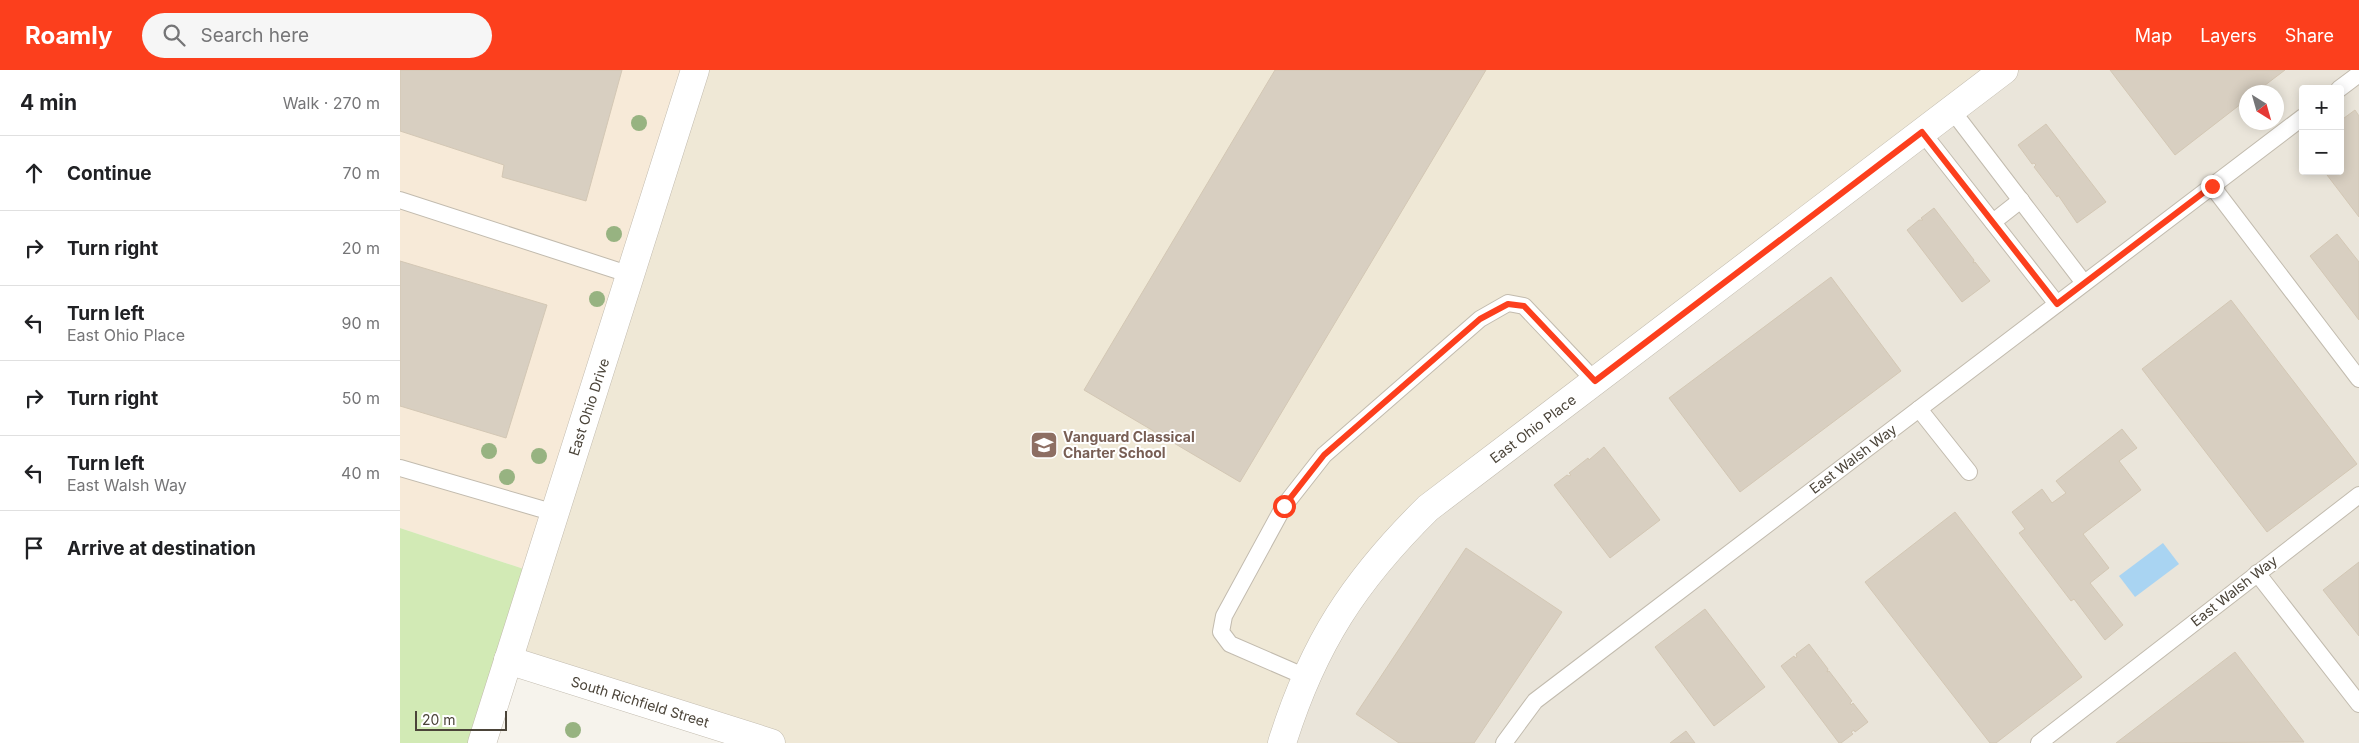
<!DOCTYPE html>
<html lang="en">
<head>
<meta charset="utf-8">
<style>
  body { margin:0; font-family:Inter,sans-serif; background:#f6f6f6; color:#202124 }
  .controls { position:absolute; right:15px; top:15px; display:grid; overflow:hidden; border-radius:5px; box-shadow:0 2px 12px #0003 }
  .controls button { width:45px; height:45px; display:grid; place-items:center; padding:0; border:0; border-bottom:1px solid #e0e0e0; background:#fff; color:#202124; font:25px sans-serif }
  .compass { position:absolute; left:1839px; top:15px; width:45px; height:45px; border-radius:50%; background:#fff; box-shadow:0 2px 12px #0003; rotate:143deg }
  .scale { position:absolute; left:15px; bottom:12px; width:92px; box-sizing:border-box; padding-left:5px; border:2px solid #4b4439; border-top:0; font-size:14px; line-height:18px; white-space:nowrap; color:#4b4439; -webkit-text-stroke:4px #fff; paint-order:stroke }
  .stop { position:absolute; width:15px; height:15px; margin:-11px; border:4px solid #fc3f1d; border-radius:50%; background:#fff }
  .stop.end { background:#fc3f1d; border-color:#fff; box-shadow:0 1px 5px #0008 }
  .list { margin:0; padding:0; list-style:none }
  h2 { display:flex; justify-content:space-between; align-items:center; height:65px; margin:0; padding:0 20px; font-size:21px }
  h2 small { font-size:16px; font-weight:400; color:#757577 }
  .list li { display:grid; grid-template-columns:32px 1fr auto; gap:15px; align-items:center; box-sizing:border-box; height:75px; padding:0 20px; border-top:1px solid #e0e0e0 }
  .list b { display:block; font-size:19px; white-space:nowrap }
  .list p { margin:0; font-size:16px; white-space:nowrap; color:#757577 }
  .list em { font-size:16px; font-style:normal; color:#757577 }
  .icon { flex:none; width:28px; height:28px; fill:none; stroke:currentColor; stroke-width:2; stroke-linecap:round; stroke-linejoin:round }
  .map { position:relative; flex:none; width:1959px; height:673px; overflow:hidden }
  header { display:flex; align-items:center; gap:30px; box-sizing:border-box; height:70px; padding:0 25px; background:#fc3f1d; color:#fff }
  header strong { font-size:24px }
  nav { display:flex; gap:28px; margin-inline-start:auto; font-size:18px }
  .search { width:350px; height:45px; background:#f6f6f6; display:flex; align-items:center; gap:12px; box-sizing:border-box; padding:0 18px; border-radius:28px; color:#757577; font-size:19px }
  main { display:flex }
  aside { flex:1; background:#fff }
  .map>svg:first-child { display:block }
</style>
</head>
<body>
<header>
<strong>Roamly</strong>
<div class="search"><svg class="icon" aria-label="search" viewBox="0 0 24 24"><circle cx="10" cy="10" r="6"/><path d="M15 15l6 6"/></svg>Search here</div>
<nav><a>Map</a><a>Layers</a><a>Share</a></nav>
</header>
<main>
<aside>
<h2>4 min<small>Walk · 270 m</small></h2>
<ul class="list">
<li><svg class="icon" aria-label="ahead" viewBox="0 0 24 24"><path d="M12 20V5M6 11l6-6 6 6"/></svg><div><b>Continue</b></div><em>70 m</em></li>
<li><svg class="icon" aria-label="right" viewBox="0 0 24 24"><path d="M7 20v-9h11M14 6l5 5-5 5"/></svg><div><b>Turn right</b></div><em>20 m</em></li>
<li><svg class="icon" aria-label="left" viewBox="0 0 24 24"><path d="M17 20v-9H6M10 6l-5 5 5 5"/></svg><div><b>Turn left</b><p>East Ohio Place</p></div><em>90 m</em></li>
<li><svg class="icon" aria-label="right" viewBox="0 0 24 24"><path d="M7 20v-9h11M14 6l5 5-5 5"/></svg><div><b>Turn right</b></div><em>50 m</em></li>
<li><svg class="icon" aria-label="left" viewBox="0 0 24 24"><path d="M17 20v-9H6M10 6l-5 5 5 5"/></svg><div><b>Turn left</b><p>East Walsh Way</p></div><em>40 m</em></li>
<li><svg class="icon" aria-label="arrive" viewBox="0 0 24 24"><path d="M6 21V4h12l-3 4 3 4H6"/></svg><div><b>Arrive at destination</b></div></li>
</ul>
</aside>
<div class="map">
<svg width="1959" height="673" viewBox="0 0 1959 673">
  <rect width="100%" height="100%" fill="#f6f3ec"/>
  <path fill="#eae5da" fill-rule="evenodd" d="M1604 0H1959V673H882L992 474ZM1903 19H1940V101H1903ZM1846 22H1876V52H1846Z"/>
  <path fill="#f7ead8" d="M0 0H294L136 503 0 458Z"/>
  <path fill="#efe8d6" d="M294 0H1604L992 474 882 673H371L108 590Z"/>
  <path fill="#d2eab5" d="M0 458 136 503 82 673H0Z"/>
  <path fill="#a9d4f2" d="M1763 473 1779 494 1735 527 1719 506Z"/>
  <g fill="#d8cfc1" stroke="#d3c7b4">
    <path d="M0 0H222L186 131 102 107 104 95 0 61Z"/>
    <path d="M875 0H1086L840 412 684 320Z"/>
    <path d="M1710 0H1885L1856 22H1846V30L1775 85Z"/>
    <path d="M1955 40 1959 46V147L1924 101H1940V51Z"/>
    <path d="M1646 54 1706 132 1677 153 1658 125 1657 127 1634 97 1636 95 1634 93 1632 94 1618 75Z"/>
    <path d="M1534 138 1574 190 1573 193 1575 192 1590 211 1562 232 1507 160 1519 150H1523L1521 148Z"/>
    <path d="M1937 164 1959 192V250L1910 186Z"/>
    <path d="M0 191 147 235 106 368 0 336Z"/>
    <path d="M1431 207 1501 301 1340 422 1269 328Z"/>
    <path d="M1831 230 1957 394 1867 462 1742 299Z"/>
    <path d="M1722 359 1737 378 1719 391 1741 420 1683 464 1709 498 1690 513 1723 555 1705 570 1674 529 1671 531 1619 463 1625 459 1612 442 1642 419 1652 433 1666 423 1656 411Z"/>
    <path d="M1204 377 1260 450 1210 488 1154 415 1167 405 1169 406 1171 405 1169 403 1188 388 1189 390Z"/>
    <path d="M1555 442 1682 607 1596 673H1590L1465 512Z"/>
    <path d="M1066 478 1162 542 1074 673H999L956 644Z"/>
    <path d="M1959 492V566L1923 520Z"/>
    <path d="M1305 539 1365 617 1314 656 1255 577Z"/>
    <path d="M1409 574 1428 599 1427 602 1429 601 1452 631 1450 633 1451 635 1453 633 1468 652 1455 662 1454 660 1451 662 1453 664 1441 673H1439L1381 596 1394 586 1395 588 1397 587 1396 584Z"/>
    <path d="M1835 582 1904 672 1716 673Z"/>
    <path d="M1286 661 1295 673H1270Z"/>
  </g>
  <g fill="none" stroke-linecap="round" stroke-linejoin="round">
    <g stroke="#c2bbae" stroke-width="18">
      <g id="service">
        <path d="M1939 19 1959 4"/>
        <path d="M1551 39 1684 213"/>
        <path d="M1522 62 1657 234"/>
        <path d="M1812 116 1959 309"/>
        <path d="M0 130 231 205"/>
        <path d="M1593 152 1621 130"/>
        <path d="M1519 339 1569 402"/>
        <path d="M0 398 155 443"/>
        <path d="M1857 503 1959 634"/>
        <path d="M906 607 830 574 821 562 824 546 884 436 924 385 1080 249 1108 233 1124 236 1195 311"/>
        <path d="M1104 673 1135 631 1903 47"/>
        <path d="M1639 673 1959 425"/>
      </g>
    </g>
    <g stroke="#c2bbae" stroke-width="29">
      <g id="minor">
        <path d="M108 590 371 673"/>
        <path d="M82 673 295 0"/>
        <path d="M882 673C913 574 954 511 1028 438L1604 0"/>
      </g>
    </g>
    <use href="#service" stroke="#fff" stroke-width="16"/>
    <use href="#minor" stroke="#fff" stroke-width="28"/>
  </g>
  <g fill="#97b381">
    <circle cx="239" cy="53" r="8"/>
    <circle cx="214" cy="164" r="8"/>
    <circle cx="197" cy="229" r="8"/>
    <circle cx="89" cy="381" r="8"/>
    <circle cx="139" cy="386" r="8"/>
    <circle cx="107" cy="407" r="8"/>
    <circle cx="173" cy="660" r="8"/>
  </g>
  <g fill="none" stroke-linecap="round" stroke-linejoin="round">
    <path stroke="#fc3f1d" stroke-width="6" d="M884 436 924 385 1080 249 1108 234 1124 236 1195 311 1522 62 1657 234 1812 116"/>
  </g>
  <defs>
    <g id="school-square" transform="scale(1.4375)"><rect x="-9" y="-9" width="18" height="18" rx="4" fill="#8d6e63" stroke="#fff"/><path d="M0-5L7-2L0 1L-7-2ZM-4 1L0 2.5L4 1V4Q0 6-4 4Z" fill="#fff"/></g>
  </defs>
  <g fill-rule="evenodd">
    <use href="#school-square" x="644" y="375"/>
  </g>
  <g text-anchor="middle" stroke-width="4" stroke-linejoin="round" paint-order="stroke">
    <g font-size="14" fill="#4b4439" stroke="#fff">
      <text transform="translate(189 337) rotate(-72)" y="5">East Ohio Drive</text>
      <text transform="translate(1133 359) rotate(-37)" y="5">East Ohio Place</text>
      <text transform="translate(1453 389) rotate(-37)" y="5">East Walsh Way</text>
      <text transform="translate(1834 521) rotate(-38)" y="5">East Walsh Way</text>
      <text transform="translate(240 632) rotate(17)" y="5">South Richfield Street</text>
    </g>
    <g font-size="14" font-weight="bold" fill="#785e54" stroke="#fff" text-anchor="start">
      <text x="663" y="372">Vanguard Classical<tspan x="663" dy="16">Charter School</tspan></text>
    </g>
  </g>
</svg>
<div class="controls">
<button>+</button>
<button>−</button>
</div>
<svg class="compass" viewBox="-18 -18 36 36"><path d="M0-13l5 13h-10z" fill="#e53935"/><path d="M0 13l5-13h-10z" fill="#757577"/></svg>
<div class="scale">20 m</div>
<div class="stop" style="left:884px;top:436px"></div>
<div class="stop end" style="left:1812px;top:116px"></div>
</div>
</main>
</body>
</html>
